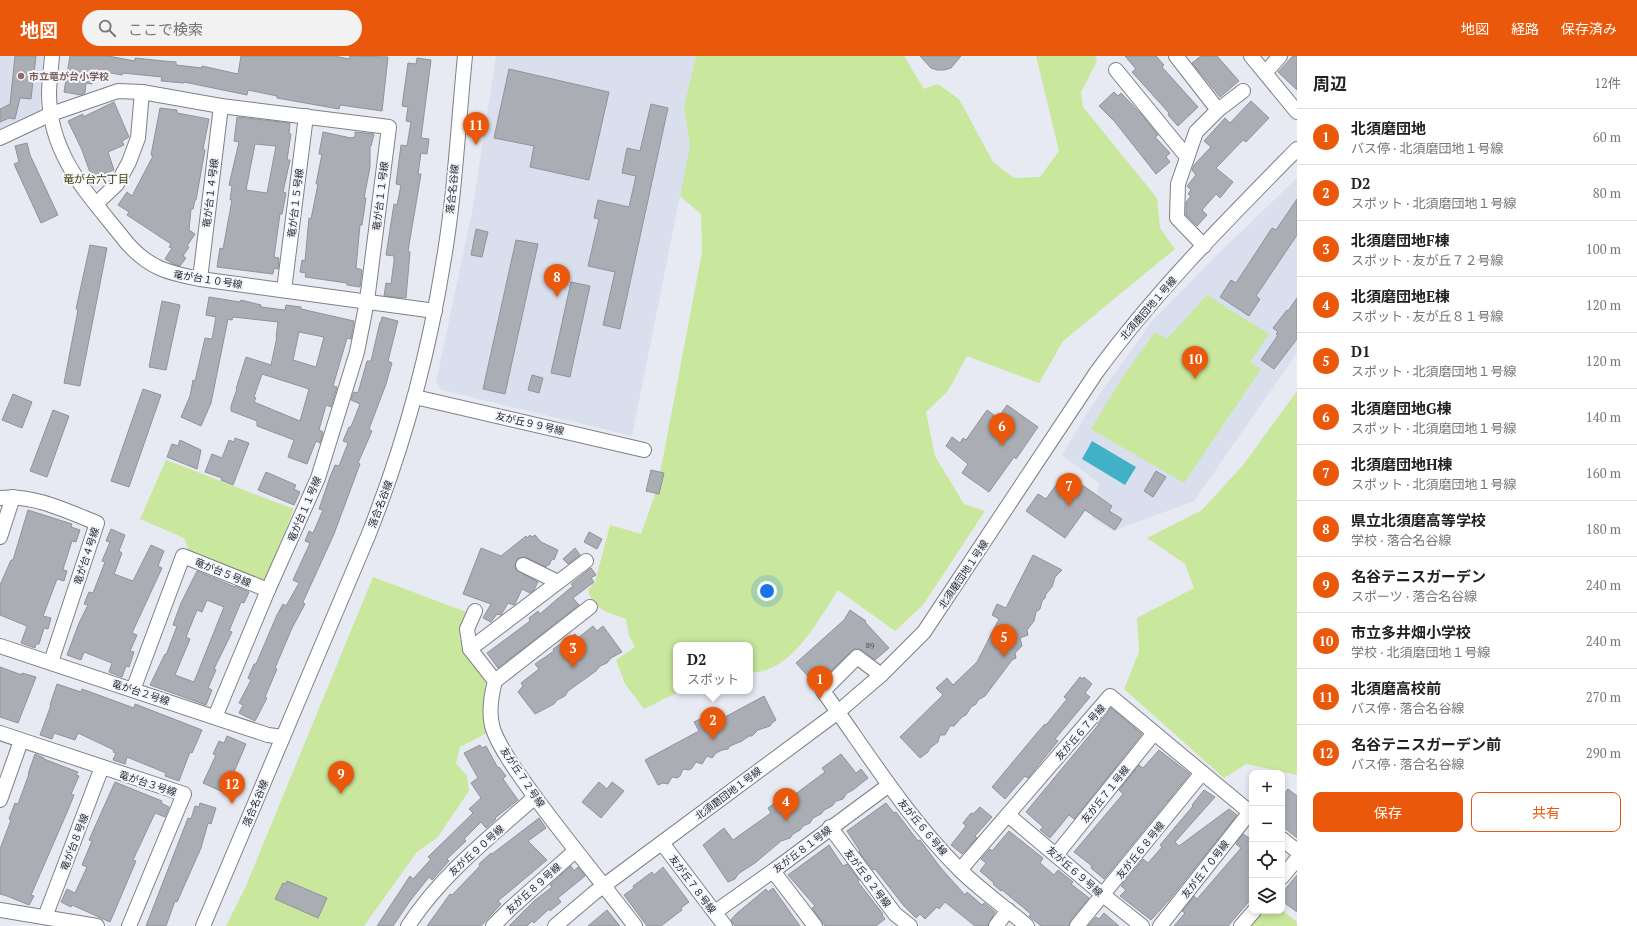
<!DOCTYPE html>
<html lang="ja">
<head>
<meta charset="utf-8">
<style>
  body { margin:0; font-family:"PT Serif","Noto Sans JP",serif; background:#f2f2f2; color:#222 }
  .controls { position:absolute; right:12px; bottom:12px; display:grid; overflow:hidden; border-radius:8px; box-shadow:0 2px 6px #0003 }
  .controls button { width:36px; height:36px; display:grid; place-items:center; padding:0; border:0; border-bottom:1px solid #e0e0e0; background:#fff; color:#222; font:20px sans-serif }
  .you { position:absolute; left:767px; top:535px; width:14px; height:14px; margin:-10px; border:3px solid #fff; border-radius:50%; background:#1a73e8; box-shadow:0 0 0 6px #1a73e833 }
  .badge { display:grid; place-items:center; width:26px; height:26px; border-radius:50%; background:#ea580c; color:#fff; font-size:13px; font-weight:700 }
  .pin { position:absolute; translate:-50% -33px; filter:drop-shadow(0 1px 2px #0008) }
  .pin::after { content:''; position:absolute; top:21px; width:14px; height:12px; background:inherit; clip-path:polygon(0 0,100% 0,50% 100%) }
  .popup { position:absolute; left:673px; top:586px; width:80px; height:52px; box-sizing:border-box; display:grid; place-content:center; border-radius:8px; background:#fff; filter:drop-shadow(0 1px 3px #0005); font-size:13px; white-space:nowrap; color:#767676 }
  .popup b { font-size:15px; color:#222 }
  .popup::after { content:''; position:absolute; left:50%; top:100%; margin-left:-8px; border:8px solid transparent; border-top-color:#fff }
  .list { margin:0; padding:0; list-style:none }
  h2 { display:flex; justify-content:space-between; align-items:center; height:52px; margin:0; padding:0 16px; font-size:17px }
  h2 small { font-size:13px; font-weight:400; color:#767676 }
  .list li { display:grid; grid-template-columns:26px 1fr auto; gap:12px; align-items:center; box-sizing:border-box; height:56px; padding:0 16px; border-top:1px solid #e0e0e0 }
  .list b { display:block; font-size:15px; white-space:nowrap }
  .list p { margin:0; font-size:13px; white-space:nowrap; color:#767676 }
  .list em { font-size:13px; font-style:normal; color:#767676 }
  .actions { display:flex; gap:8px; padding:12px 16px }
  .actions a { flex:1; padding:9px 0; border:1px solid #ea580c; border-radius:8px; text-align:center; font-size:14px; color:#ea580c }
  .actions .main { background:#ea580c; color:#fff }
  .icon { flex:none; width:22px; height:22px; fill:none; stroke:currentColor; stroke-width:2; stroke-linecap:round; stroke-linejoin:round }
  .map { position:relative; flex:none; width:1297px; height:870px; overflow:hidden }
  header { display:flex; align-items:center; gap:24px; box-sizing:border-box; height:56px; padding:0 20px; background:#ea580c; color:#fff }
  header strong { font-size:19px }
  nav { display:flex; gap:22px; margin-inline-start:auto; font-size:14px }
  .search { width:280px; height:36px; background:#f2f2f2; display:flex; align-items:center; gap:10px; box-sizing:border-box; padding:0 14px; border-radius:22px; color:#767676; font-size:15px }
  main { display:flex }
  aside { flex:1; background:#fff }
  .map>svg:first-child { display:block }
</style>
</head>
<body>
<header>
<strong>地図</strong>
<div class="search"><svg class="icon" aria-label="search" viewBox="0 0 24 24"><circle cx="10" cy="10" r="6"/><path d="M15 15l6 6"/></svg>ここで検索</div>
<nav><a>地図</a><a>経路</a><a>保存済み</a></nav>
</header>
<main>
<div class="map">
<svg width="1297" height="870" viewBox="0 0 1297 870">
  <rect width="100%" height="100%" fill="#e7eaf2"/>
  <g fill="#dadfee">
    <path d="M0 0H43L40 55 0 75Z"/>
    <path d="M496 0H696L684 51 690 90 632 380 442 334 436 326 472 156Z"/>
    <path d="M1297 122V297L1194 445 1113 475 1092 462 1099 427 1062 399 1092 349 1153 264 1220 196Z"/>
  </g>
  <g fill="#c9e89d">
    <path d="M696 0H904L924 33 938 28 959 43 993 106 1014 122 1040 121 1059 95 1036 0H1095L1097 5 1081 36 1083 51 1157 142 1160 172 1175 193 1063 285 1039 327 967 300 948 335 926 356 935 400 964 448 985 455 923 549 895 575 838 534C819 563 790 619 750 616V589H676V635H680L644 653 625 628 616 604 635 591 629 580 626 563C608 556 594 555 588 534L595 526 610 469 641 478 654 441 663 402 702 196 701 158 680 140 690 90 684 51Z"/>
    <path d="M1207 239 1269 278 1250 306 1261 313 1184 427 1091 373 1122 322 1155 276 1167 283Z"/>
    <path d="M1297 335V719L1246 708 1224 722 1124 633 1139 596 1137 562 1194 532 1185 508 1147 482 1202 454 1243 409Z"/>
    <path d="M166 404 294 453 265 525 189 495 184 482 140 463Z"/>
    <path d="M373 521 469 557 459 582 485 619 489 676 460 691 456 707 467 720 469 735 437 782 417 796 364 870H226L246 830Z"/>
    <path d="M1282 854 1297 866V870H1251L1264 855Z"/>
  </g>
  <path fill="#40b1c6" d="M1092 385 1136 411 1125 429 1082 403Z"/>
  <g fill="#aaadb4" stroke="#90939b" fill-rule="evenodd">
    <path d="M15 0H36L31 43 20 42 15 63 9 62 0 66V53L10 48Z"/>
    <path d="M70 0H108L135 5V2L164 5 176 6V9L202 12V10L238 18 241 0H334L349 3 350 0 388 1 382 55 340 49 339 53 277 42V40L248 34 247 39 184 26V27L161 25 162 21 123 17 122 19 94 14 92 28 86 27 85 37 81 39 64 36Z"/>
    <path d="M920 0H961L951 12 944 14H937L931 12Z"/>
    <path d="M1125 0H1156L1164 9 1162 11 1198 51 1178 70 1168 59 1169 57 1132 16 1136 13Z"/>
    <path d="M1201 0H1217L1239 25 1220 41 1192 7Z"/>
    <path d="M1293 0H1297V34L1278 16Z"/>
    <path d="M417 2 431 4 421 82 429 83 427 98 421 97 418 118H421L408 195 410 196 406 242 384 240 386 227 391 228 394 205V200L386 199 394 148 397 149 401 129 396 128 401 89 407 90 411 66 406 65 408 51 402 50 408 7 416 8Z"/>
    <path d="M509 13 609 36 589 124 530 111 534 90 494 82Z"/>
    <path d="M1114 36 1118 40 1121 37 1141 58 1158 79 1155 81 1170 97 1166 101 1170 106 1156 118 1115 66 1099 50Z"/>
    <path d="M1251 45 1269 62 1246 86 1243 84 1216 112 1233 126 1220 142 1216 138 1202 154 1207 159 1197 170 1186 159V146L1191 140 1188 138 1191 134 1187 130 1196 119 1192 114 1194 109 1211 91 1204 85 1225 62 1230 67Z"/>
    <path d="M114 46 129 81 122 85 124 89 108 96 114 114 92 122 82 94 68 65 83 58V61Z"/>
    <path d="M651 48 668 52 620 273 603 269 615 216 588 210 599 163 594 162 598 144 629 151 636 120 622 117 627 92 640 95Z"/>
    <path d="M160 52 177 54V57L209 63 203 93 205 94 196 144H195L193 153H191L189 174 195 178 187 190 189 191 183 200 186 202 180 210 173 208 165 203 172 192 169 191 171 188 127 159 129 156 118 149 127 136 132 140 153 100 151 99Z"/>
    <path d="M237 61 290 67 289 78H291L287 104H290L283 136 286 137 282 158H280L274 201 279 202 278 213 274 212 273 218 217 211 220 192 223 193 232 144H230L232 130 229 129 239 86 234 85ZM255 88 276 90 267 137 246 134Z"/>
    <path d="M323 76 351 82 355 81V76L374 78 371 90H370V111L364 142H366L362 169H360L356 212 362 214 360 231 347 229V227L305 221 306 217 300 216 302 204 305 205 309 162 311 163 318 128H316L322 98H319Z"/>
    <path d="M27 87 30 99 58 159 41 167 14 108 19 106 15 90Z"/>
    <path d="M1297 143V179L1256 240 1260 243 1249 260 1220 241 1231 224 1236 227 1272 172 1276 174Z"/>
    <path d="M476 173 488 176 482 201 471 199Z"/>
    <path d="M516 184 538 188 505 338 483 333Z"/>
    <path d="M90 189 107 192 80 330 64 327 78 254 76 253Z"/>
    <path d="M571 226 590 230 570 321 551 317Z"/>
    <path d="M209 241 240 246 241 244 261 249V251L285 254 286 249 301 251V253L354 265 351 283 347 282 333 330 337 331 331 351 326 349 319 374 323 376 320 387 316 385 307 408 288 401 294 384 257 370V365L231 355V350L237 333H236L246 301 271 309 277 281H276L278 266 233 261 232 264 228 263 211 347 201 370 181 361 190 340 193 324 195 325 205 282 212 283 216 261 206 259ZM299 276 324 281 316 311 293 304ZM262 318 309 333 300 365 254 346 256 342 254 341Z"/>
    <path d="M1297 242V283L1274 313 1261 304 1278 279 1276 278 1278 276 1273 272 1287 254 1288 255Z"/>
    <path d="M162 245 180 249 166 314 149 311Z"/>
    <path d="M382 261 398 265 388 305 392 307 386 328 369 373 372 375 358 407 360 408 334 478 303 546 305 548 292 572 275 612 277 613 265 641 267 642 255 665 239 657 243 649 239 647 251 624 248 622 254 608H256L277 559 283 548 286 550 299 527 293 524 310 487 305 485 309 475 313 477 323 454 319 453 330 421 335 409 339 410 348 387 343 385 349 371H351L360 348 351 344 354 336 358 337 367 305H371L380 266H381Z"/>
    <path d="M532 319 543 322 539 337 528 334Z"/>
    <path d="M143 333 161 339 129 431 111 425Z"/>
    <path d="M13 338 32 346 22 372 2 364Z"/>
    <path d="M1007 349 1038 371 1016 403 1014 401 989 436 962 417 968 408 946 390 952 381 960 387 963 382 966 384 987 354 998 362Z"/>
    <path d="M53 354 69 360 47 421 30 415Z"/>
    <path d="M235 382 249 387 233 429 221 424 222 422 205 416 212 398 222 402 229 384 234 386Z"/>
    <path d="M180 384 201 394 197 413 167 401 172 388 178 390Z"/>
    <path d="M651 414 664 417 659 438 646 435Z"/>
    <path d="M1156 415 1166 421 1153 441 1144 435Z"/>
    <path d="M266 416 296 429 294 433 300 436 294 449 258 434Z"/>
    <path d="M1071 421 1112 450 1109 455 1122 463 1115 474 1085 454 1065 482 1026 455 1038 438 1046 443 1059 425 1065 430Z"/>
    <path d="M28 454 72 468 71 471 80 474 76 486 72 485 64 510 63 514 67 515 64 525 57 523 43 560 51 562 48 573 44 572 39 588H36L35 592 21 587 27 570 0 559V529L11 504H13Z"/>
    <path d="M111 473 125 479 119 495 122 497 114 518 133 525 151 489 164 495 158 510 162 512 132 577 137 579 130 595 134 596 129 611 126 610 122 621 109 616 112 607 84 596 81 604 67 599 79 567 88 549 84 548 89 536 93 537 105 506 102 505 110 486 106 485Z"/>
    <path d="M589 476 602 483 597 493 584 486Z"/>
    <path d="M530 479 532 481 535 479 541 486 558 494 554 504 552 503 549 509H547L546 511 526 501 518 502 515 509 516 514 538 526 534 534 530 537 522 533 515 548 514 549 508 547 501 559 497 558 491 566 483 562 491 548 463 538 481 492 501 500 526 480 527 482Z"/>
    <path d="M575 492 580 499 568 508 563 503Z"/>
    <path d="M1033 499 1062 514 1055 521 1052 531 1046 538 1045 542 1042 545 1040 553 1036 556 1034 565 1027 574 1028 579 1020 582 1022 590 1015 597 1016 602 1012 604 985 640 978 644 976 648 971 651 966 659 962 661 954 670H950L945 679H940L938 686 930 692 928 696 920 702 900 681 943 639 936 632 947 622 953 629 977 606 999 563 992 559 997 548 1006 552Z"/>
    <path d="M591 512 596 519 591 522 594 526 573 542 579 549 498 612 487 597 530 565 529 562 538 555 540 558 556 544 573 530 571 528Z"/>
    <path d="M197 515 235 531V530L249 536 244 547 241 546 229 575 232 576 214 613 216 614 208 632 212 634 206 649 150 629 165 598 166 599 177 570 173 569 181 547ZM207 544 224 551 194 626 175 619 190 583 186 581 197 554 202 556Z"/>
    <path d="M850 554 866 565 865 566 889 592 875 604 862 594 857 592 854 593 816 629 796 607 844 564Z"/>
    <path d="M593 570 597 575 603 570 622 596 611 602 607 607 600 610 596 615 568 635 565 640 557 644 554 648 535 658 518 636 523 630 521 627 539 613 535 608 554 595 553 593 575 578 578 582Z"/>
    <path d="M0 611 22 619V617L36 621 18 667 0 661Z"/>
    <path d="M1080 621 1083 623 1084 621 1092 628 1085 637 1090 641 1055 683 1058 685 1028 722 1025 720 1005 743 992 731 1037 677 1045 668 1046 669 1067 643 1064 641Z"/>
    <path d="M57 628 81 636 82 633 134 652 135 648 202 674 192 697 190 696 179 725 165 720 166 717 127 701 125 708 113 704 116 697 113 696 114 694 78 677 75 684 54 677 52 683 40 679 51 649H50Z"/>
    <path d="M764 640 776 664 772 667 770 670 758 674 752 680H749L742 685 730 690 728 693 722 694 716 697 712 702 707 700 702 708 696 706 692 712 689 714 683 713 680 720 677 722 672 721 668 728 663 727 658 729 645 704 699 675 694 666 708 659 712 668Z"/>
    <path d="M1111 652 1142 678 1074 763 1069 759 1050 782 1040 774 1043 771 1026 756 1099 668H1098Z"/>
    <path d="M227 680 246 688 225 737 203 727 216 699 213 698 219 685 224 687Z"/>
    <path d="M480 689 482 692 486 690 498 712 499 711 506 720 503 723 518 744 495 762 496 763 486 772 481 766 464 783 466 785 447 803 449 805 432 824 429 821 410 845 393 870H377L410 820 413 823 431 803 428 801 473 757 469 753 481 742 471 727 478 722 464 697Z"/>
    <path d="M1159 694 1190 718 1104 823 1091 812 1092 810 1074 796 1123 738 1119 734 1139 709 1143 712Z"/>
    <path d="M35 698 44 702V703L78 716 76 719 79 720 71 738 74 739 68 754 31 839 34 840 29 849 7 840 0 838V793L11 764 9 763 15 747 18 748 29 718H28Z"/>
    <path d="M841 698 856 717 861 713 868 722 853 734 847 737 843 743 836 745 832 750 824 754 821 758 813 762 810 767 803 770 800 774 793 778 790 782 781 785 755 807 738 818 735 823 728 826 703 789 724 772 733 784 771 757 768 752 779 744 782 748 825 716 822 712Z"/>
    <path d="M115 726 162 745 161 747 169 751 165 761 155 757 133 804 136 805 110 866 72 849 71 851 61 846 67 833 75 837 87 811 82 809 92 785 89 784Z"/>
    <path d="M599 726 607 733 612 726 624 735 601 762 582 746Z"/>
    <path d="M1288 733 1297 740V782L1282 770V740Z"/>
    <path d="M1204 734 1215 741 1175 786 1179 790 1229 753 1237 759 1169 844 1151 864 1120 840 1126 834 1121 830 1143 803 1148 807 1162 791 1160 789 1193 750 1192 749Z"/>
    <path d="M200 747 216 752 211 768 208 767 201 792 177 846 175 845 166 870H146L188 762 191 763 195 750 199 751Z"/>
    <path d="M886 747 894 757 896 756 918 785 920 784 940 811 965 839 967 836 982 849 984 847 995 856 988 870H975L945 846 939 853 937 851 925 863 920 858 916 862 904 850 875 813 873 814 859 796 860 795 847 775Z"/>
    <path d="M980 751 992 761 975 780 977 782 962 798 951 789 966 770 963 767 971 757 973 758Z"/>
    <path d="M539 762 546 772 528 785 547 804 498 845 501 848 481 870H427L450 838 452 839 480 810 479 808 491 797 492 798Z"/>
    <path d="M1009 775 1043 802 1040 807 1054 819 1058 814 1073 826 1071 828 1089 842 1070 865 1069 870H1041L1029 860 1031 858 1002 834 1001 835 993 828 994 827 980 815 986 807 981 803 990 793 992 795Z"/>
    <path d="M1243 778 1249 782 1252 779V842L1228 870H1174L1185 857 1182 855 1194 840 1197 843 1241 792 1236 788Z"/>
    <path d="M829 789 843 810 847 808 859 824 858 826 883 858 882 859 885 863 876 870H825L812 852 815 850 788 819Z"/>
    <path d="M571 810 574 815 578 811 585 820 558 842 561 846 550 855 549 853 534 867 532 865 527 870H509L534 845 552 831 550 829Z"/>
    <path d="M663 811 689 846 681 852 682 854 661 870H647L624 839 634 832 633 830 652 816 654 819Z"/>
    <path d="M1297 819V856L1282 845V837Z"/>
    <path d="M287 825 327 842 318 862 275 843 283 827 286 828Z"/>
    <path d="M773 832 800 870H735L731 864 736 858 766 833 768 836Z"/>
    <path d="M607 854 620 870H588Z"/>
    <path d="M1104 857 1119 870H1088L1096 861 1099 863Z"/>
  </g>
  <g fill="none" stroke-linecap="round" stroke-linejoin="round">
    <g stroke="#7d8087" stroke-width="16">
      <g id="minor">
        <path d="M52 0C51 13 49 26 49 39 50 102 91 141 127 187 149 212 168 217 200 223L435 255"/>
        <path d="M1176 0 1218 54"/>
        <path d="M1251 0 1297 56"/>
        <path d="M1116 14 1187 101"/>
        <path d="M1265 17 1280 0"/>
        <path d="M0 82 51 58 118 35 142 36 221 50 389 71 367 245 357 296 318 422 268 534"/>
        <path d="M96 148 117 128 129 106 138 82 142 36"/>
        <path d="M1204 190 1177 162 1178 128 1196 76 1218 54 1243 35"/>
        <path d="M200 223 221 50"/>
        <path d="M284 234 306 60"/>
        <path d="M415 341 644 394"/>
        <path d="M0 442C33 438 67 455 97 467L51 606"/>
        <path d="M0 481 13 441"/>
        <path d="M523 509 558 526"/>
        <path d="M475 555 467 573 470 593 495 625C491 640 488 657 493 673 500 694 524 726 538 745 569 787 603 828 635 870"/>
        <path d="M0 590 268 679 283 681"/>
        <path d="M470 593 586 505"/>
        <path d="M881 619 857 601 823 635C867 696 906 760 959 813 980 834 1005 851 1027 870"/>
        <path d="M495 625 590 551"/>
        <path d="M133 634 183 500 268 534 215 661"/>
        <path d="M0 677 184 738 129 870"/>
        <path d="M0 744 21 685"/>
        <path d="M1008 759 1103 839 1142 870"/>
        <path d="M830 771 895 858 910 870"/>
        <path d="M1282 783 1297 795"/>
        <path d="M662 787 725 870"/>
        <path d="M1056 799 1154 677"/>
        <path d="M960 814 1110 640 1252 758"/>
        <path d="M773 815 815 870"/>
        <path d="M1282 821 1297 803"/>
        <path d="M0 854 97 870"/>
        <path d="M715 856 773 815 889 729"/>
        <path d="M45 861 102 711"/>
        <path d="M203 870 368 480C403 392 428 302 443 208 455 140 458 69 465 0"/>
        <path d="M408 870C441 819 490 781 535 741"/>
        <path d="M493 870 511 852 575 795"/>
        <path d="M555 870 594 837 838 656 881 619 924 576 1096 317C1155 236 1227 164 1297 93"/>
        <path d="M996 870 1008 854"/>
        <path d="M1077 870 1202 717"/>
        <path d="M1160 870 1250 756"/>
        <path d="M1241 870 1254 855"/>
      </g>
    </g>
    <use href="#minor" stroke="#fff" stroke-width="14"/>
  </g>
  <circle fill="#8d6e63" stroke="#f5f7fe" stroke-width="1.5" cx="21" cy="20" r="4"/>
  <g text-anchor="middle" stroke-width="4" stroke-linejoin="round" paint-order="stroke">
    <g font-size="8" fill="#48494e">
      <text x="870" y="592">89</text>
    </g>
    <g font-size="10" font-weight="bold" fill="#785e54" stroke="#f5f7fe" text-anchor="start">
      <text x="29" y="24">市立竜が台小学校</text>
    </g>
    <g font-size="10" fill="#27282c" stroke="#f5f7fe">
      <text transform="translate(452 133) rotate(-84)" y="4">落合名谷線</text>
      <text transform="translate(210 137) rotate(-83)" y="4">竜が台１４号線</text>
      <text transform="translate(380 140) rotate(-83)" y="4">竜が台１１号線</text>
      <text transform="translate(295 147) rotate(-83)" y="4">竜が台１５号線</text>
      <text transform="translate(208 223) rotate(9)" y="4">竜が台１０号線</text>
      <text transform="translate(1148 252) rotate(-49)" y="4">北須磨団地１号線</text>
      <text transform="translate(530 367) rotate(13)" y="4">友が丘９９号線</text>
      <text transform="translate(380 448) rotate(-69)" y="4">落合名谷線</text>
      <text transform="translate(304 453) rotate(-67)" y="4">竜が台１１号線</text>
      <text transform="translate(86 500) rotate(-72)" y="4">竜が台４号線</text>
      <text transform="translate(223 516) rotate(22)" y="4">竜が台５号線</text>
      <text transform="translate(963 518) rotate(-56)" y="4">北須磨団地１号線</text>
      <text transform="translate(141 636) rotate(18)" y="4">竜が台２号線</text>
      <text transform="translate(1080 676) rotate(-49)" y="4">友が丘６７号線</text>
      <text transform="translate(523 721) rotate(56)" y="4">友が丘７２号線</text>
      <text transform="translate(148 727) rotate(18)" y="4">竜が台３号線</text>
      <text transform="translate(728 737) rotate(-37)" y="4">北須磨団地１号線</text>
      <text transform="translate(1105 738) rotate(-51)" y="4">友が丘７１号線</text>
      <text transform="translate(255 747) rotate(-67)" y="4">落合名谷線</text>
      <text transform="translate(923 771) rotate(50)" y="4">友が丘６６号線</text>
      <text transform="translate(74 786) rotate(-69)" y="4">竜が台８号線</text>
      <text transform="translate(802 793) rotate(-37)" y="4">友が丘８１号線</text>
      <text transform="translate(476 794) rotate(-42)" y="4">友が丘９０号線</text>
      <text transform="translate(1140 794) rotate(-51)" y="4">友が丘６８号線</text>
      <text transform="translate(1205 813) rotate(-52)" y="4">友が丘７０号線</text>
      <text transform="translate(1075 815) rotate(41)" y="4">友が丘６９号線</text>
      <text transform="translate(868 822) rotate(53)" y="4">友が丘８２号線</text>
      <text transform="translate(693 828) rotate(53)" y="4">友が丘７８号線</text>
      <text transform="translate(533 832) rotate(-42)" y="4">友が丘８９号線</text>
    </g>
    <g font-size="11" fill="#464100" stroke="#f5f7fe">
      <text x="96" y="127">竜が台六丁目</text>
    </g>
  </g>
</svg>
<div class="controls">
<button>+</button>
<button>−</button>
<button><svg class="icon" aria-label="locate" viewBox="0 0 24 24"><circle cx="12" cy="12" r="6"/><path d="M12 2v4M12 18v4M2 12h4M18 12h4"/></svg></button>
<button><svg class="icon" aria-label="layers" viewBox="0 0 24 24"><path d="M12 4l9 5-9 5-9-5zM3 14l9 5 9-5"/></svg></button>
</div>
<div class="you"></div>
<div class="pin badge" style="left:820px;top:643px">1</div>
<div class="pin badge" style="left:713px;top:684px">2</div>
<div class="popup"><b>D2</b>スポット</div>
<div class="pin badge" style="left:573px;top:612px">3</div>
<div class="pin badge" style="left:786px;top:765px">4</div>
<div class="pin badge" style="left:1004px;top:601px">5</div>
<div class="pin badge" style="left:1002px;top:390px">6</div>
<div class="pin badge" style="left:1069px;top:450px">7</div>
<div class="pin badge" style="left:557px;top:241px">8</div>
<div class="pin badge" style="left:341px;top:738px">9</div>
<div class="pin badge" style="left:1195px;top:323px">10</div>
<div class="pin badge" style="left:476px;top:89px">11</div>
<div class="pin badge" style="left:232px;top:748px">12</div>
</div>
<aside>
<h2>周辺<small>12件</small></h2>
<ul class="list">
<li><span class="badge">1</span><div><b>北須磨団地</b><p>バス停 · 北須磨団地１号線</p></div><em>60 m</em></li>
<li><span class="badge">2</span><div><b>D2</b><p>スポット · 北須磨団地１号線</p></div><em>80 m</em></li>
<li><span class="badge">3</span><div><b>北須磨団地F棟</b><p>スポット · 友が丘７２号線</p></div><em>100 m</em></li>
<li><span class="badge">4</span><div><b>北須磨団地E棟</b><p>スポット · 友が丘８１号線</p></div><em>120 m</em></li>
<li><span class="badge">5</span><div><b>D1</b><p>スポット · 北須磨団地１号線</p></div><em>120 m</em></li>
<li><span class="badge">6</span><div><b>北須磨団地G棟</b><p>スポット · 北須磨団地１号線</p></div><em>140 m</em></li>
<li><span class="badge">7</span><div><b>北須磨団地H棟</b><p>スポット · 北須磨団地１号線</p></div><em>160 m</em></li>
<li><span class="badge">8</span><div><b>県立北須磨高等学校</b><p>学校 · 落合名谷線</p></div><em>180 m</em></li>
<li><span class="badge">9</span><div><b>名谷テニスガーデン</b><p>スポーツ · 落合名谷線</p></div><em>240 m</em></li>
<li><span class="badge">10</span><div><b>市立多井畑小学校</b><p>学校 · 北須磨団地１号線</p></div><em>240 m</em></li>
<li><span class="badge">11</span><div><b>北須磨高校前</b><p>バス停 · 落合名谷線</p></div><em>270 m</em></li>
<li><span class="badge">12</span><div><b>名谷テニスガーデン前</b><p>バス停 · 落合名谷線</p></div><em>290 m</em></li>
</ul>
<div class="actions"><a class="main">保存</a><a>共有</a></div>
</aside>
</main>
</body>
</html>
